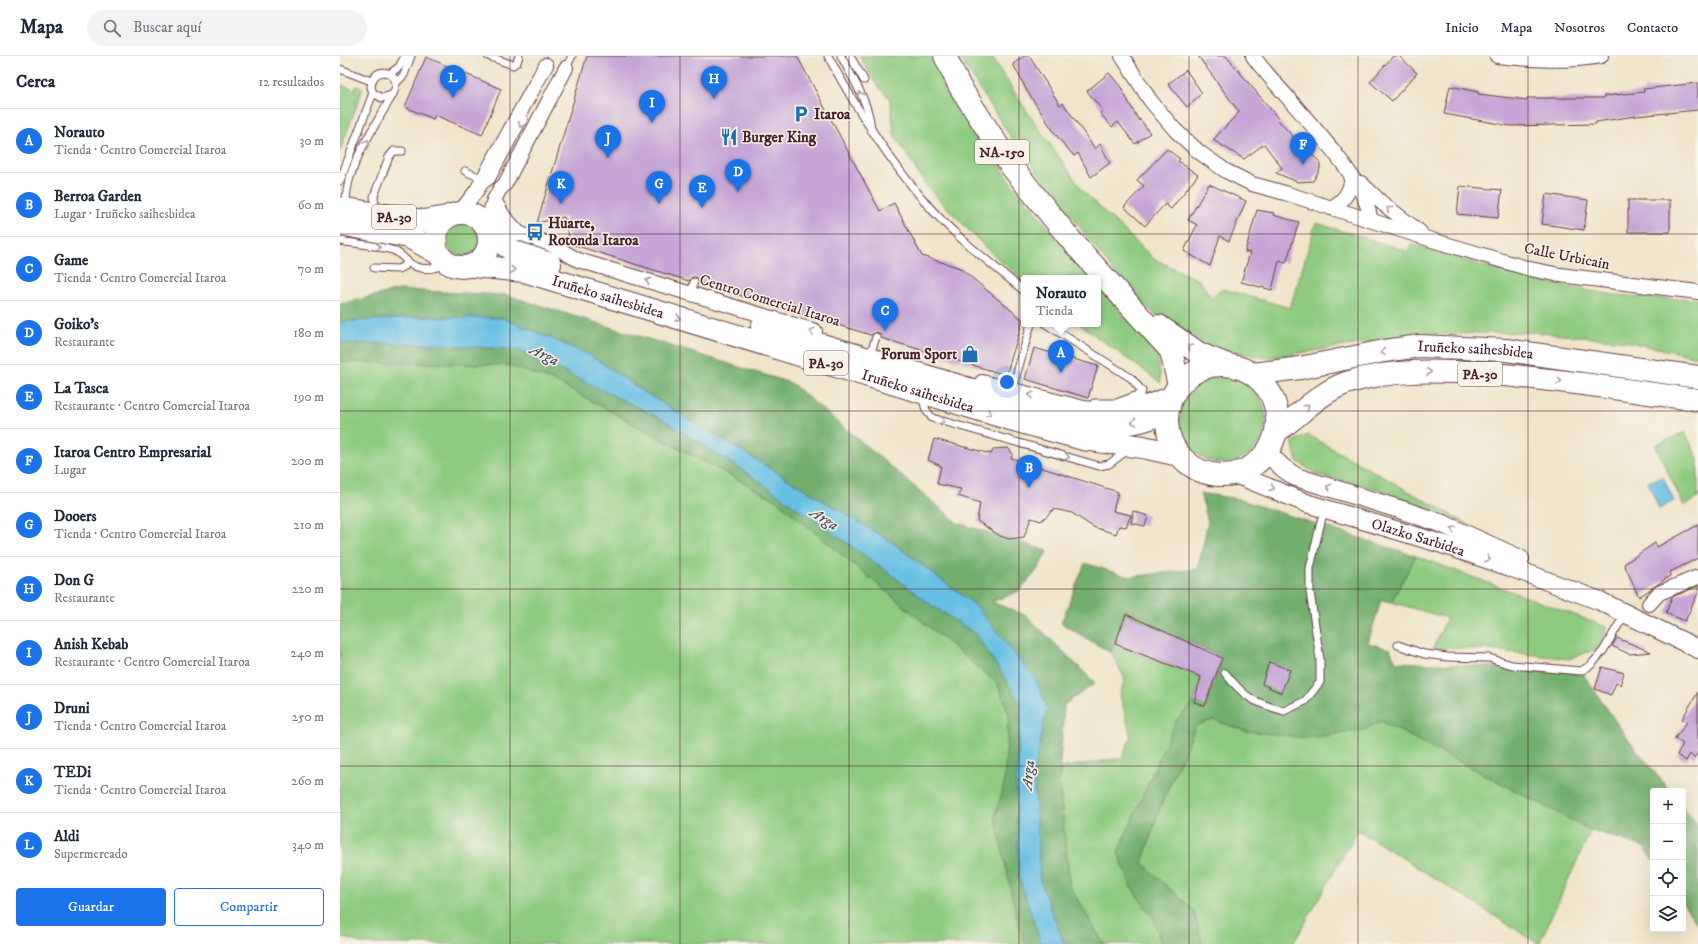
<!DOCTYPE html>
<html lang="es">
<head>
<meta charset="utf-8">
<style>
  body { margin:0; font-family:"IM FELL DW Pica",serif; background:#f2f2f3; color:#1f2937 }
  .controls { position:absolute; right:12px; bottom:12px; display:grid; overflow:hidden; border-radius:4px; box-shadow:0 4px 16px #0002 }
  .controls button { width:36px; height:36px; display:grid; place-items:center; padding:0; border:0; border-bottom:1px solid #e0e1e3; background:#fff; color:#1f2937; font:20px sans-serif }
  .you { position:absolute; left:667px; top:326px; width:14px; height:14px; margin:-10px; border:3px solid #fff; border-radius:50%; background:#1a73e8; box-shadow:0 0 0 6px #1a73e833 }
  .badge { display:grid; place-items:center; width:26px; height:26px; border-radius:50%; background:#1a73e8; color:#fff; font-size:13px; font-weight:700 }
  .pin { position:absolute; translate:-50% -33px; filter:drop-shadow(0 1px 2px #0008) }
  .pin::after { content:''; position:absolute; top:21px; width:14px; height:12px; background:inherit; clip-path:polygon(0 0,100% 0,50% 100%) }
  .popup { position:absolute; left:681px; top:219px; width:80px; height:52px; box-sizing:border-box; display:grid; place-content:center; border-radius:4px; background:#fff; filter:drop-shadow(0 1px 3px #0005); font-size:13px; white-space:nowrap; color:#747a83 }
  .popup b { font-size:15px; color:#1f2937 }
  .popup::after { content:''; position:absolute; left:50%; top:100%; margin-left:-8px; border:8px solid transparent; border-top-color:#fff }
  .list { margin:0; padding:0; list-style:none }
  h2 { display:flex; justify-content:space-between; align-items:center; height:52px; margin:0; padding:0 16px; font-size:17px }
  h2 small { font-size:13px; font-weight:400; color:#747a83 }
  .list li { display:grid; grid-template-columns:26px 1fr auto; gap:12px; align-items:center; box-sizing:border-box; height:64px; padding:0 16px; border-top:1px solid #e0e1e3 }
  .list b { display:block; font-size:15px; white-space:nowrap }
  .list p { margin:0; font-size:13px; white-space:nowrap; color:#747a83 }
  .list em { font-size:13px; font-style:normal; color:#747a83 }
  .actions { display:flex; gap:8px; padding:12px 16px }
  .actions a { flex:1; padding:9px 0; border:1px solid #1a73e8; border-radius:4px; text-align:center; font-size:14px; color:#1a73e8 }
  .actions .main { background:#1a73e8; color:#fff }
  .icon { flex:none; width:22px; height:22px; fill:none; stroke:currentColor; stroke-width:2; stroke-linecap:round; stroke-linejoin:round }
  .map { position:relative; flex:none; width:1358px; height:888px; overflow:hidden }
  header { display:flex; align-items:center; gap:24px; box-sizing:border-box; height:56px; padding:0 20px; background:#fff; border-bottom:1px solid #e0e1e3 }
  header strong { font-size:19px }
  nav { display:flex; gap:22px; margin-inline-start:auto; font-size:14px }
  .search { width:280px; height:36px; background:#f2f2f3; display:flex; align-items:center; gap:10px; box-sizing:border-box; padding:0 14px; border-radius:22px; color:#747a83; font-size:15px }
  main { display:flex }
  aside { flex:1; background:#fff }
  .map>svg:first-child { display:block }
</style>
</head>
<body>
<header>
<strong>Mapa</strong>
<div class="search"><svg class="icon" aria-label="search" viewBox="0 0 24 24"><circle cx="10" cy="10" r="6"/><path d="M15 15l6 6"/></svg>Buscar aquí</div>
<nav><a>Inicio</a><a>Mapa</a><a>Nosotros</a><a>Contacto</a></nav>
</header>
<main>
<aside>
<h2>Cerca<small>12 resultados</small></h2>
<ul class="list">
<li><span class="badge">A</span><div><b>Norauto</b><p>Tienda · Centro Comercial Itaroa</p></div><em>30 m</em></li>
<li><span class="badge">B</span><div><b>Berroa Garden</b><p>Lugar · Iruñeko saihesbidea</p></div><em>60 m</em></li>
<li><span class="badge">C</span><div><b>Game</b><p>Tienda · Centro Comercial Itaroa</p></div><em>70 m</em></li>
<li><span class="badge">D</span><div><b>Goiko's</b><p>Restaurante</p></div><em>180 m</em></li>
<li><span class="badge">E</span><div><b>La Tasca</b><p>Restaurante · Centro Comercial Itaroa</p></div><em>190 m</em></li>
<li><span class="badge">F</span><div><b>Itaroa Centro Empresarial</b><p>Lugar</p></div><em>200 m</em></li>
<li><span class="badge">G</span><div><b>Dooers</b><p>Tienda · Centro Comercial Itaroa</p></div><em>210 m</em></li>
<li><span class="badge">H</span><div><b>Don G</b><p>Restaurante</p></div><em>220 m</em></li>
<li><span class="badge">I</span><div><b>Anish Kebab</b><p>Restaurante · Centro Comercial Itaroa</p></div><em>240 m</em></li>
<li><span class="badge">J</span><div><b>Druni</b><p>Tienda · Centro Comercial Itaroa</p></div><em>250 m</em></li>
<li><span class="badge">K</span><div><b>TEDi</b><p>Tienda · Centro Comercial Itaroa</p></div><em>260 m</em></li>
<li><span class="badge">L</span><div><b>Aldi</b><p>Supermercado</p></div><em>340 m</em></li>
</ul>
<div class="actions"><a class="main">Guardar</a><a>Compartir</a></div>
</aside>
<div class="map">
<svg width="1358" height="888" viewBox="0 0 1358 888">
  <rect width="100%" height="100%" fill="#f7f3e8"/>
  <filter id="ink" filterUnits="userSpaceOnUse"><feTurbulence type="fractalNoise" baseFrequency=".025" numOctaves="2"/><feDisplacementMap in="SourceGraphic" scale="8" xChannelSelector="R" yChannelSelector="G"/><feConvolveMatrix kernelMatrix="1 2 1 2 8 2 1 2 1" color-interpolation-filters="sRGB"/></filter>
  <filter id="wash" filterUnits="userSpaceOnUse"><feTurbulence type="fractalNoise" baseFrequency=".012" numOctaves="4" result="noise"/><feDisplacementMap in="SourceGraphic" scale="16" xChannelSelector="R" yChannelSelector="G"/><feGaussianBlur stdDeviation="0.9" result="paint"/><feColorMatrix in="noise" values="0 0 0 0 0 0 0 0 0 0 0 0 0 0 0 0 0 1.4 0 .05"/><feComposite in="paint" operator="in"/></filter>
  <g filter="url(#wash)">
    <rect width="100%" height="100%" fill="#f0e5ca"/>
    <g fill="#8ecb80" stroke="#6c7556">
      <path d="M519 0H589L672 128 751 222H684V225L646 192 586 130 554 78 550 43 537 29Z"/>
      <path d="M619 0H651L684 51 743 135 814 203 859 224 871 241 883 233 950 252 976 167 1068 195 1071 188C1133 207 1194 226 1257 236 1290 242 1325 243 1358 243V301L1284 285 1193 276 1078 279 927 302 872 292 815 258 787 233 670 80Z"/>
      <path d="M0 28 15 34 16 30 23 32 0 95Z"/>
      <circle cx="123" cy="184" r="16"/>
      <path d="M758 230 818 299 821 327 739 268H758Z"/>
      <path d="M0 302 167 309 212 324 253 344 281 361 436 444 658 628 669 658 664 729 655 760 685 888H476L469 886 468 888H23L0 880Z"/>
      <circle cx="883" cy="364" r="43"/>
      <path d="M1345 376 1358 403V442L1344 450 1315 389Z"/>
      <path d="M968 379 1131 470 1034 432 977 419 957 405 952 386Z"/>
      <path d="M1076 500 1267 571 1259 592 1229 603 1144 593 1093 592 1107 562 1051 546Z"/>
      <path d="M775 588 861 621 854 646 836 664 791 831 814 863 821 888H764L730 831 719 725 721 712 782 702 791 681 780 639 785 623 771 597Z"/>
      <path d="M874 664 906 675H1021L1041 665 1251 774 1199 888 1018 774 953 888H862L854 855 802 807 821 749 856 669Z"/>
    </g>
    <g fill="#72af6e" stroke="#5e674c">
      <path d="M59 234 166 239 451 327 618 467 708 495 696 516 679 535 652 546 687 560 755 627 724 649 719 725 730 831 764 888H724L700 824 694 717 707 651 635 549 550 485 304 336 250 299 163 262 79 261 0 266V248Z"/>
      <path d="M0 287 92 288 179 294 322 363 413 421 548 516 591 549 636 578 681 647 676 731 679 821 701 888H685L677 863 655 760 664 729 669 658 658 628 436 444 212 324 167 309 0 306Z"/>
      <path d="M860 437 898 443 1076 500 1051 546 1041 544 1028 587 1050 593 1056 606 1241 615 1290 686 1330 735H1313V805L1304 791 1251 774 1041 665 1021 675 966 682 906 675 874 664 856 669 821 749 802 807 854 855 862 888H821L814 863 791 831 778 796 836 664 854 646 865 650 882 602 787 558 771 597 721 567 745 507 789 521 858 513 868 465Z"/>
      <path d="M1343 751 1358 769V869L1343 848Z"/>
    </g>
    <g fill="#66c0e4" stroke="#587088">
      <path d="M79 261 163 262 250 299 304 336 550 485 635 549 697 625 707 652 694 717 700 824 724 888H701L679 821 676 731 681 647 636 578 591 549 548 516 413 421 322 363 179 294 92 288 0 287V266Z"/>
      <path d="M1323 421 1334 445 1319 453 1308 426Z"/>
    </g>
    <g id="blocks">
      <g fill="#c6a6d6">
        <path d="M247 0H457L540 155 554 147 582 200 620 212 683 264 666 319 541 282 540 278 537 276 531 279 359 227 356 221H352L349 225 231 188 224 161 197 167Z"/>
        <path d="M684 0H689L720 49 723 47 755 93 760 88 770 107 751 121 738 97 734 100 716 79 687 35 673 8Z"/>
        <path d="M858 0H886L938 62 937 63 965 94 966 93 980 106V113L973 125 958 126 936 117 942 112 924 88 904 103 873 84 899 56Z"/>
        <path d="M1053 0H1059L1077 17 1052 45 1030 26Z"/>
        <path d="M86 1 161 33 142 79 95 59 93 63 65 51Z"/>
        <path d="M846 14 862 37 847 51 828 28Z"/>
        <path d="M769 17 780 30 799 65 800 63 810 77 795 88 778 66 772 71 760 57 763 55 747 35Z"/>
        <path d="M1358 27V54L1296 60 1256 66V68L1171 70 1104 58 1110 30 1138 36V38L1187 44V42H1264V40L1304 36 1303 33Z"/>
        <path d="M827 93 840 103 838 105 858 119 831 153 825 148 805 170 784 151 804 130 797 124Z"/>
        <path d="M869 128 906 145 889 185 880 180 870 210 844 195 857 169 848 164Z"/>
        <path d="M1120 130 1162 134 1158 162 1117 158Z"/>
        <path d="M1206 138 1248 144 1244 174 1202 168Z"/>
        <rect x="1288" y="144" width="42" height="32"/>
        <path d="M917 154 934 157 933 159 959 166 946 207 939 205 932 234 901 226 910 197 905 196Z"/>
        <path d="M694 292 758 310 748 342 685 323Z"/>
        <path d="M594 383 651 398 654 393 668 392 673 398 671 402 778 436 773 455 791 459 786 471 779 470 776 478 753 471 732 457 714 453 701 465 691 462 684 481 669 483 660 480 637 465 640 447 618 440 621 433 597 428 601 410 588 404Z"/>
        <path d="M793 455 808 460 805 470 791 467Z"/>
        <path d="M1358 469V502L1330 516V520L1299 541 1284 508 1315 487 1317 491Z"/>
        <path d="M1358 530V537L1345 565 1326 557 1332 541Z"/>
        <path d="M786 558 882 602 865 650 854 646 861 621 775 588Z"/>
        <path d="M1277 582 1311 596 1289 598 1272 590Z"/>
        <path d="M929 606 950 614 941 637 922 628Z"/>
        <path d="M1262 611 1284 617 1280 629 1276 627 1271 639 1255 633Z"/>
        <path d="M1358 636V696L1354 702 1350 698 1346 705 1337 699 1343 688 1335 682 1347 666 1342 663Z"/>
      </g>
    </g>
  </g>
  <g filter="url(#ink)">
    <use href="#blocks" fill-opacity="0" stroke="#633d43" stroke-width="1"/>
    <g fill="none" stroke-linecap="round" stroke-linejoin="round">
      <g stroke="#633d43" stroke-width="9">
        <g id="service">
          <path d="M148 0 173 9 177 6 179 0"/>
          <path d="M488 0C516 52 547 102 586 147 614 180 651 207 684 235"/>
          <path d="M501 0C513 23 530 48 531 74"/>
          <path d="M510 0 524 24"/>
          <path d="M226 12 232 0"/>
          <path d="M0 13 31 25"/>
          <path d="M49 18 59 11 65 0"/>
          <path d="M56 27 64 19 71 0"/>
          <path d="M125 115 143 123"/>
          <path d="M0 125 33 37"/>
          <path d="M143 130 151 124 184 63"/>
          <path d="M6 143C8 111 28 82 43 55 47 48 53 40 55 33 61 16 33 7 31 31L33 37 42 42 51 39"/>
          <path d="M35 156 34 140 49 101 54 95H62"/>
          <path d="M0 185C17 188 35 189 52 194 59 196 61 200 67 205 79 216 93 214 107 207"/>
          <path d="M34 212 58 213 65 210 67 205"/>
          <path d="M351 238 354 226"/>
          <path d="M706 268 791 322 802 335 801 338 776 347H754"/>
          <path d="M532 293 536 281"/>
          <path d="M672 334 691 268"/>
          <path d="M582 340 586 354 592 362 759 410 769 408 788 394"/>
          <path d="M1058 589 1084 598 1108 601 1149 602 1172 609 1241 615 1251 609 1263 595 1279 568 1288 559"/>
          <path d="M885 617C906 643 913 646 944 655L965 645 980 626V603L970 536V512L984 453"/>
        </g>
      </g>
      <g stroke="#633d43" stroke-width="16">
        <g id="minor">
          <path d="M782 0 810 44 835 74 859 96 886 115 912 128 945 137 1092 184 1190 213 1220 219 1358 236"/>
          <path d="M913 0C939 37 1030 122 1030 164"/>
          <path d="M1157 0C1195 4 1224 6 1261 0"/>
          <path d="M1021 127 1042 147 1080 176"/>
          <path d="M154 144 164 161 178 176"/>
          <path d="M991 152C1005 144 1010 136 1012 121"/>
          <path d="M119 157 137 134 206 9"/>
          <path d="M141 164 210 188 238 204 475 275"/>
          <path d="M146 170 154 144 160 133 165 128 226 12"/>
          <path d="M642 326 744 352 771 356 789 353 835 336"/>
          <path d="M1309 548 1319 537 1358 521"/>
        </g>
      </g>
      <g stroke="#633d43" stroke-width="20">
        <g id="tertiary">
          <path d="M927 397 943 412 956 421 1059 453 1103 468 1180 503"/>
          <path id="s1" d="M895 418 969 448 1102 488 1170 511 1260 545 1358 593"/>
        </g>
      </g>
      <g stroke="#633d43" stroke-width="24">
        <g id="primary">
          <path d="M605 0 620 31 671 110 731 184 831 295 839 330"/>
          <path d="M819 270 860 298 885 308"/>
        </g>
      </g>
      <g stroke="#633d43" stroke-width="24">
        <g id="trunk">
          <path d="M0 152 84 165 107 161"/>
          <circle cx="122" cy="184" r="27"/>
          <path d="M0 168 69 181 98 197"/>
          <path d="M149 178 175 196 210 208"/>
          <path id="s2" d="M134 210 184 215 670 363 743 383 803 391 839 399"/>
          <path d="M422 271 706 356C740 363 776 375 810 362 817 360 823 355 829 351"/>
          <circle cx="882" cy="364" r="55"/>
        </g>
      </g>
      <g stroke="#633d43" stroke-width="24">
        <g id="motorway">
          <path id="s3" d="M913 318 960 312 1044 295 1080 290 1166 294 1358 321"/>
          <path d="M937 375C960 359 979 337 1006 327 1052 312 1103 315 1150 318 1220 323 1289 335 1358 344"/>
        </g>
      </g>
      <use href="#service" stroke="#fff" stroke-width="7"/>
      <use href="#minor" stroke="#fff" stroke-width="14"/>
      <use href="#tertiary" stroke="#fff" stroke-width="18"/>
      <use href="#primary" stroke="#fff" stroke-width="22"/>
      <use href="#trunk" stroke="#fff" stroke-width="22"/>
      <use href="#motorway" stroke="#fff" stroke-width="22"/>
    </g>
    <defs><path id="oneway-chevron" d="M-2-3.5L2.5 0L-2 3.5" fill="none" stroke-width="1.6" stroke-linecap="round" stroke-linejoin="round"/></defs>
    <g stroke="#ae9aa0">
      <use href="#oneway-chevron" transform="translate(520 38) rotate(-113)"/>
      <use href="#oneway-chevron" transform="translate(181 69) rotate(117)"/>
      <use href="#oneway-chevron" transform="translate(27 86) rotate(-63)"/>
      <use href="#oneway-chevron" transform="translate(1049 153) rotate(-141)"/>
      <use href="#oneway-chevron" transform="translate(38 191) rotate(10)"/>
      <use href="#oneway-chevron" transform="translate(173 214) rotate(6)"/>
      <use href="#oneway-chevron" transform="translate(308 225) rotate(-163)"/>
      <use href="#oneway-chevron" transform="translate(338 262) rotate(17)"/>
      <use href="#oneway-chevron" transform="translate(472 275) rotate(-163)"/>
      <use href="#oneway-chevron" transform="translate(850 291) rotate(-146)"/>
      <use href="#oneway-chevron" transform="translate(1043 296) rotate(170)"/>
      <use href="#oneway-chevron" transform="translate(1089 316) rotate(-5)"/>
      <use href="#oneway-chevron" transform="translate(1219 325) rotate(8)"/>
      <use href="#oneway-chevron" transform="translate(691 339) rotate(-165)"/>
      <use href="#oneway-chevron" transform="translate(967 351) rotate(-41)"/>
      <use href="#oneway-chevron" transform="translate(649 357) rotate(17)"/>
      <use href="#oneway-chevron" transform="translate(602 365) rotate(16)"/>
      <use href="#oneway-chevron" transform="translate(794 366) rotate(170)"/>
      <use href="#oneway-chevron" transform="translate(727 401) rotate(16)"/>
      <use href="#oneway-chevron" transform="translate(989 431) rotate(-163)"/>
      <use href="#oneway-chevron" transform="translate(932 432) rotate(23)"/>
      <use href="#oneway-chevron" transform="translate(1113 473) rotate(-156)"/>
      <use href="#oneway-chevron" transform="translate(1148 503) rotate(19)"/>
    </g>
  </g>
  <path fill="none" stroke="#4a1f2b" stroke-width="1" stroke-opacity="0.55" d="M170 0V888M340 0V888M509 0V888M679 0V888M849 0V888M1018 0V888M1188 0V888M0 178H1358M0 355H1358M0 533H1358M0 710H1358"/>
  <defs>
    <g id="parking-bare" transform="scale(1.38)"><path d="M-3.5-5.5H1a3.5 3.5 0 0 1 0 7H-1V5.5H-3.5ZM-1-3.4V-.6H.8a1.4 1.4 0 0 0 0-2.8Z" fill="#1f6fb2" stroke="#f7f3e8" stroke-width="2.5" paint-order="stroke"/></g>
    <g id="restaurant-bare" transform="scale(1.38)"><path d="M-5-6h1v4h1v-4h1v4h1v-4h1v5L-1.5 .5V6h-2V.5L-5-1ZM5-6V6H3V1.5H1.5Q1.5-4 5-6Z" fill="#1f6fb2" stroke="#f7f3e8" stroke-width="2.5" paint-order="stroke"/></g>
    <g id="bus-bare" transform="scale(1.38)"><path d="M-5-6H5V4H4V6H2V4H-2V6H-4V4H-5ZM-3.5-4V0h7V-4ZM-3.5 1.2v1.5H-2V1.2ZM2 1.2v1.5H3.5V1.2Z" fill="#1f6fb2" stroke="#f7f3e8" stroke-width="2.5" paint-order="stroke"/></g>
    <g id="shop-bare" transform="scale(1.38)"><path d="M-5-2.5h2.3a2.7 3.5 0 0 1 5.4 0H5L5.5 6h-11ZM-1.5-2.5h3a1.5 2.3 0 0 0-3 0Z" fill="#1f6fb2" stroke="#f7f3e8" stroke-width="2.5" paint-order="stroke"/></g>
  </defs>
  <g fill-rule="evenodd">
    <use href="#parking-bare" x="461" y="58"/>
    <use href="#restaurant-bare" x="389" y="81"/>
    <use href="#bus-bare" x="195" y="176"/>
    <use href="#shop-bare" x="630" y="298"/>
  </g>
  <g text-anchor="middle" stroke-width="3" stroke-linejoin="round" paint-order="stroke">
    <g fill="#f7f3e8" stroke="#7e5f64" stroke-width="1">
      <rect x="635" y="84" width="54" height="24" rx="3"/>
      <rect x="32" y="149" width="44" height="24" rx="3"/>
      <rect x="464" y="295" width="44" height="24" rx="3"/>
      <rect x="1118" y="306" width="44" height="24" rx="3"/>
    </g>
    <g font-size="14" font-weight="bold" fill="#4a1f2b">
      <text x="662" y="101">NA-150</text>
      <text x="54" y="166">PA-30</text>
      <text x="486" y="312">PA-30</text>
      <text x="1140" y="323">PA-30</text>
    </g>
    <g font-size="15" font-weight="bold" fill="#4a1f2b" stroke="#f7f3e8" text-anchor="start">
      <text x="474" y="63">Itaroa</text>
      <text x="402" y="86">Burger King</text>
      <text x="208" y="172">Huarte,<tspan x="208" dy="17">Rotonda Itaroa</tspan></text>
      <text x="617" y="303" text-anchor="end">Forum Sport</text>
    </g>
    <g font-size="15" fill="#4a1f2b" stroke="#f7f3e8">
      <text transform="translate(1227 200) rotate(11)" y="5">Calle Urbicain</text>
      <text dy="5" stroke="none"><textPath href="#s2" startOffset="138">Iruñeko saihesbidea</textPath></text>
      <text transform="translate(430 244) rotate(17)" y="5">Centro Comercial Itaroa</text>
      <text dy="5" stroke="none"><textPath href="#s3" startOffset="225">Iruñeko saihesbidea</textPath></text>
      <text dy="5" stroke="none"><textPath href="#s2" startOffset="462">Iruñeko saihesbidea</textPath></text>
      <text dy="5" stroke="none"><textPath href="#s1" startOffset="194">Olazko Sarbidea</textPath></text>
    </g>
    <g font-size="16" font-style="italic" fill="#524f62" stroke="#f7f3e8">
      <text transform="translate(205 298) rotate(26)" y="6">Arga</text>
      <text transform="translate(485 462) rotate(33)" y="6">Arga</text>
      <text transform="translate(687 719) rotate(-85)" y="6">Arga</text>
    </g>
  </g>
</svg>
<div class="controls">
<button>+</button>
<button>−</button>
<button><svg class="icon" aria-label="locate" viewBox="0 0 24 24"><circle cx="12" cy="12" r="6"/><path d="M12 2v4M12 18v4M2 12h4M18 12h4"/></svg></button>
<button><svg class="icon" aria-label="layers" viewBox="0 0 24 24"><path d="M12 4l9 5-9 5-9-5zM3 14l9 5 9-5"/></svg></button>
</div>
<div class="you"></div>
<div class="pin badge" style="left:721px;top:317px">A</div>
<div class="popup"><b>Norauto</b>Tienda</div>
<div class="pin badge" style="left:689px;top:432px">B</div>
<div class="pin badge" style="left:545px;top:275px">C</div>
<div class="pin badge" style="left:398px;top:136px">D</div>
<div class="pin badge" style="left:362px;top:152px">E</div>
<div class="pin badge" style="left:963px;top:109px">F</div>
<div class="pin badge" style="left:319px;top:148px">G</div>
<div class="pin badge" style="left:374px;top:43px">H</div>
<div class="pin badge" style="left:312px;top:67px">I</div>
<div class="pin badge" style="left:268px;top:102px">J</div>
<div class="pin badge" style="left:221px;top:148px">K</div>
<div class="pin badge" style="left:113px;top:42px">L</div>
</div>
</main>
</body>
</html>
